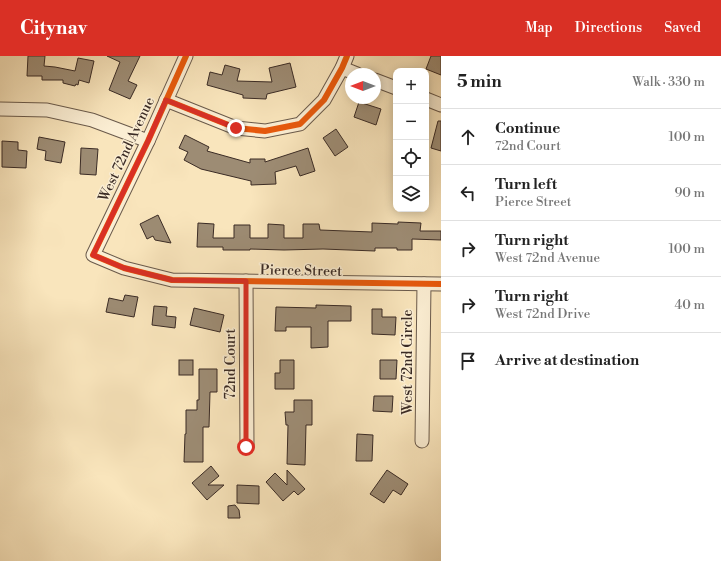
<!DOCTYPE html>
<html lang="en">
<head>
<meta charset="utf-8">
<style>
  body { margin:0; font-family:"Libre Bodoni",serif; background:#f2f2f2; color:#222 }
  .controls { position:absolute; right:12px; top:12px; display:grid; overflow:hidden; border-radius:8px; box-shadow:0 2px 10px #0003 }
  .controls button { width:36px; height:36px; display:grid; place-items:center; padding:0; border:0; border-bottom:1px solid #e0e0e0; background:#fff; color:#222; font:20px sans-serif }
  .compass { position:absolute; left:345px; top:12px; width:36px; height:36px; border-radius:50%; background:#fff; box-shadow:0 2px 10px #0003; rotate:270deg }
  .stop { position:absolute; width:12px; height:12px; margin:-9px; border:3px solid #d93025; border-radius:50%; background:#fff }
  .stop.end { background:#d93025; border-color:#fff; box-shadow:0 1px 4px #0008 }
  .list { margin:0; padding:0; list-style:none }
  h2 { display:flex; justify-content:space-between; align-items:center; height:52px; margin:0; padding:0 16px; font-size:17px }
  h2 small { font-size:13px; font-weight:400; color:#767676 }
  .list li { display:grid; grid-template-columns:26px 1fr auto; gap:12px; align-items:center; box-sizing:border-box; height:56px; padding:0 16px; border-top:1px solid #e0e0e0 }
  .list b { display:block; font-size:15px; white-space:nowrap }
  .list p { margin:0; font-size:13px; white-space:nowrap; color:#767676 }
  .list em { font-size:13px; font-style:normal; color:#767676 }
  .icon { flex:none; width:22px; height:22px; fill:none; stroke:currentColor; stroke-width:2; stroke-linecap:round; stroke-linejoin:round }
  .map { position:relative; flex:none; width:441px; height:505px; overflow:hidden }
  header { display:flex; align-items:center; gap:24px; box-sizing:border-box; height:56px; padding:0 20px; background:#d93025; color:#fff }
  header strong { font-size:19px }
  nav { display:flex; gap:22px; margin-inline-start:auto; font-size:14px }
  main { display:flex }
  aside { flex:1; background:#fff }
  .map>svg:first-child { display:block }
</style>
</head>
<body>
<header>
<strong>Citynav</strong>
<nav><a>Map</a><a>Directions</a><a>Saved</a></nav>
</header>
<main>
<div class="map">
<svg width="441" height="505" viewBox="0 0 441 505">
  <rect width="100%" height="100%" fill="#f9e5bc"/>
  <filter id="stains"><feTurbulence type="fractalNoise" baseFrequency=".005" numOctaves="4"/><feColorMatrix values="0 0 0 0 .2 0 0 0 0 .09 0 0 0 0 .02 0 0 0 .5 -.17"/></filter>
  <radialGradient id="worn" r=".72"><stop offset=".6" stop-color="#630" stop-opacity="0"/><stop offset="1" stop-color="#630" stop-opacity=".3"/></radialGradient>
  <g fill="#9d8c74" stroke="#3a2b25">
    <path d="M28 0H45L44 10 55 11 75 15 78 2 94 5 89 27 79 24 78 29 76 28 75 30 63 27V24H42V20H27Z"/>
    <path d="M107 0H140L128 25 137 29 130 43 109 34 120 6Z"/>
    <path d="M431 0H441V19L426 13Z"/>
    <path d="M290 7 296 31 267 38 266 43 243 42V39L207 29 210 16 222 19 225 9 240 13 237 25 272 26 269 12Z"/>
    <path d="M359 46 381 53 376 69 354 61Z"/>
    <path d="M438 65H441V95L431 92Z"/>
    <path d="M336 73 348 91 335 100 323 82Z"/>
    <path d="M185 79 209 91 207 95 250 107V103H265V106L308 92 315 115 300 120 296 110 275 116 276 128 251 129V125L201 113 184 104 188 96 179 92Z"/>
    <path d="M39 81 65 86 61 107 45 104 46 95 37 93Z"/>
    <path d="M2 85 18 86V94L27 95 26 112 2 111Z"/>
    <path d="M81 92 98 93 96 119 80 118Z"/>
    <path d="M158 159 171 187 155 184 153 180 147 183 140 168Z"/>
    <path d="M398 166 421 167 420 175H441V184L412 183V194H397V192H375V195L323 193 284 194 250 193V194H223V191H197L198 167 214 168 213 182H234V169H250V182H268V168L284 169V182H303V168H319L320 174 372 176V167L398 168Z"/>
    <path d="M125 239 138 241 134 261 106 256 109 242 123 245Z"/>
    <path d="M316 249 351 250V265H328V291L311 292V271H286V275H275L276 251 316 252Z"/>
    <path d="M154 250 167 251 166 260 176 261 175 272 152 269Z"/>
    <path d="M194 252 224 259 220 276 190 269Z"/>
    <path d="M372 253H382V261H396L395 279 372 278Z"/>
    <rect x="179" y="304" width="14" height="15"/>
    <path d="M280 304H294V333H275V317H280Z"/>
    <path d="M380 304H397L396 323H380Z"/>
    <path d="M199 313H217V336H210L209 371H203V406H184L185 378H186V354H197V344H199Z"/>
    <path d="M374 340H393L392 356 373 355Z"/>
    <path d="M294 344H312V369H306L305 409 287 408 288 369H286L285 356H294Z"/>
    <path d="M357 378 373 379 372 405H356Z"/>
    <path d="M211 410 219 420 208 429H224L207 444 192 427Z"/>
    <path d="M287 414 305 433 298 439 294 435 283 445 266 426 275 417 287 429Z"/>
    <path d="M387 414 408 428 401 439 393 434 384 447 370 438Z"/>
    <path d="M237 429 259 430V448L237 447Z"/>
    <path d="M235 449 239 454 240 462H228V450Z"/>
  </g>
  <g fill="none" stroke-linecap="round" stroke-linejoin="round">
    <g stroke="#6a5a4b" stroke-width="15">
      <g id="street">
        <path d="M186 0 148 85 93 199 124 212 172 224 441 228"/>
        <path d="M342 12 357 18"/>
        <path d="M375 24 396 32"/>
        <path d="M426 43 441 49"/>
        <path d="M166 44 236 72 265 75 300 68 324 44 342 12 347 0"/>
        <path d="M0 53 47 54 92 64 148 85"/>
        <path d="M246 225 247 391"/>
        <path d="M422 385 424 228"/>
      </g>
    </g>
    <use href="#street" stroke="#fbeed3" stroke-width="13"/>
    <g stroke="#fbeed3" stroke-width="8">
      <g id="cycleway">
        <path d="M186 0 148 85 93 199 124 212 172 224 441 228"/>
        <path d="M166 44 236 72 265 75 300 68 324 44 342 12 347 0"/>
      </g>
    </g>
    <use href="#cycleway" stroke="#e8590c" stroke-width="6"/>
  </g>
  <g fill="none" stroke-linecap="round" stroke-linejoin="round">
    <path stroke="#d93025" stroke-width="5" d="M236 72 166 44 148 85 93 199 124 212 172 224 246 225V391"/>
  </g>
  <g text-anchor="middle" stroke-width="3" stroke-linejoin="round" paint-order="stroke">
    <g font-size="14" fill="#3a2b25" stroke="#fbeed3">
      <text transform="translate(126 93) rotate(-65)" y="5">West 72nd Avenue</text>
      <text transform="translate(301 214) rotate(1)" y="5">Pierce Street</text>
      <text transform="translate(407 306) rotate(-90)" y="5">West 72nd Circle</text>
      <text transform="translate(230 308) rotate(-90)" y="5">72nd Court</text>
    </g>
  </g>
  <rect width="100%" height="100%" filter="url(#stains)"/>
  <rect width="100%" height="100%" fill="url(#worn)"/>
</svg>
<div class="controls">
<button>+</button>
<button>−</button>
<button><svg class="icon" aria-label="locate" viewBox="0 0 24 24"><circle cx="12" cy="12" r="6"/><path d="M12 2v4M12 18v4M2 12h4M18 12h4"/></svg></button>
<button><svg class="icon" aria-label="layers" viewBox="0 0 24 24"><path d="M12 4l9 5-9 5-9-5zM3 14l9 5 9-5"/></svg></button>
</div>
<svg class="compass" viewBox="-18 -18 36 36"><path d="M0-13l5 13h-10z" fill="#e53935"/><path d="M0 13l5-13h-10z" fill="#767676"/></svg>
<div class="stop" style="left:246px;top:391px"></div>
<div class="stop end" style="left:236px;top:72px"></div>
</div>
<aside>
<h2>5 min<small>Walk · 330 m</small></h2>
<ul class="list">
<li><svg class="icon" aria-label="ahead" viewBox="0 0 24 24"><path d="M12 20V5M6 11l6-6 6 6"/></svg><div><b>Continue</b><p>72nd Court</p></div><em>100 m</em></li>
<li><svg class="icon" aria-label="left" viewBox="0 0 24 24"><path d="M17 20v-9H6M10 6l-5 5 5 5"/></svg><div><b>Turn left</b><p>Pierce Street</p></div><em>90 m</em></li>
<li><svg class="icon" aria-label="right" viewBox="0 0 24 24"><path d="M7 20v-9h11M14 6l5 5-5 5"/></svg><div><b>Turn right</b><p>West 72nd Avenue</p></div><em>100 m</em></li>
<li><svg class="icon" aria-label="right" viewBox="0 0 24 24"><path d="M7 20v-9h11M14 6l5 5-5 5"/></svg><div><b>Turn right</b><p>West 72nd Drive</p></div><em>40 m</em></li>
<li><svg class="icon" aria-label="arrive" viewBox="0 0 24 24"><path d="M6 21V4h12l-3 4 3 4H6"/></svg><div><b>Arrive at destination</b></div></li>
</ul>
</aside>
</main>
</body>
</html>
